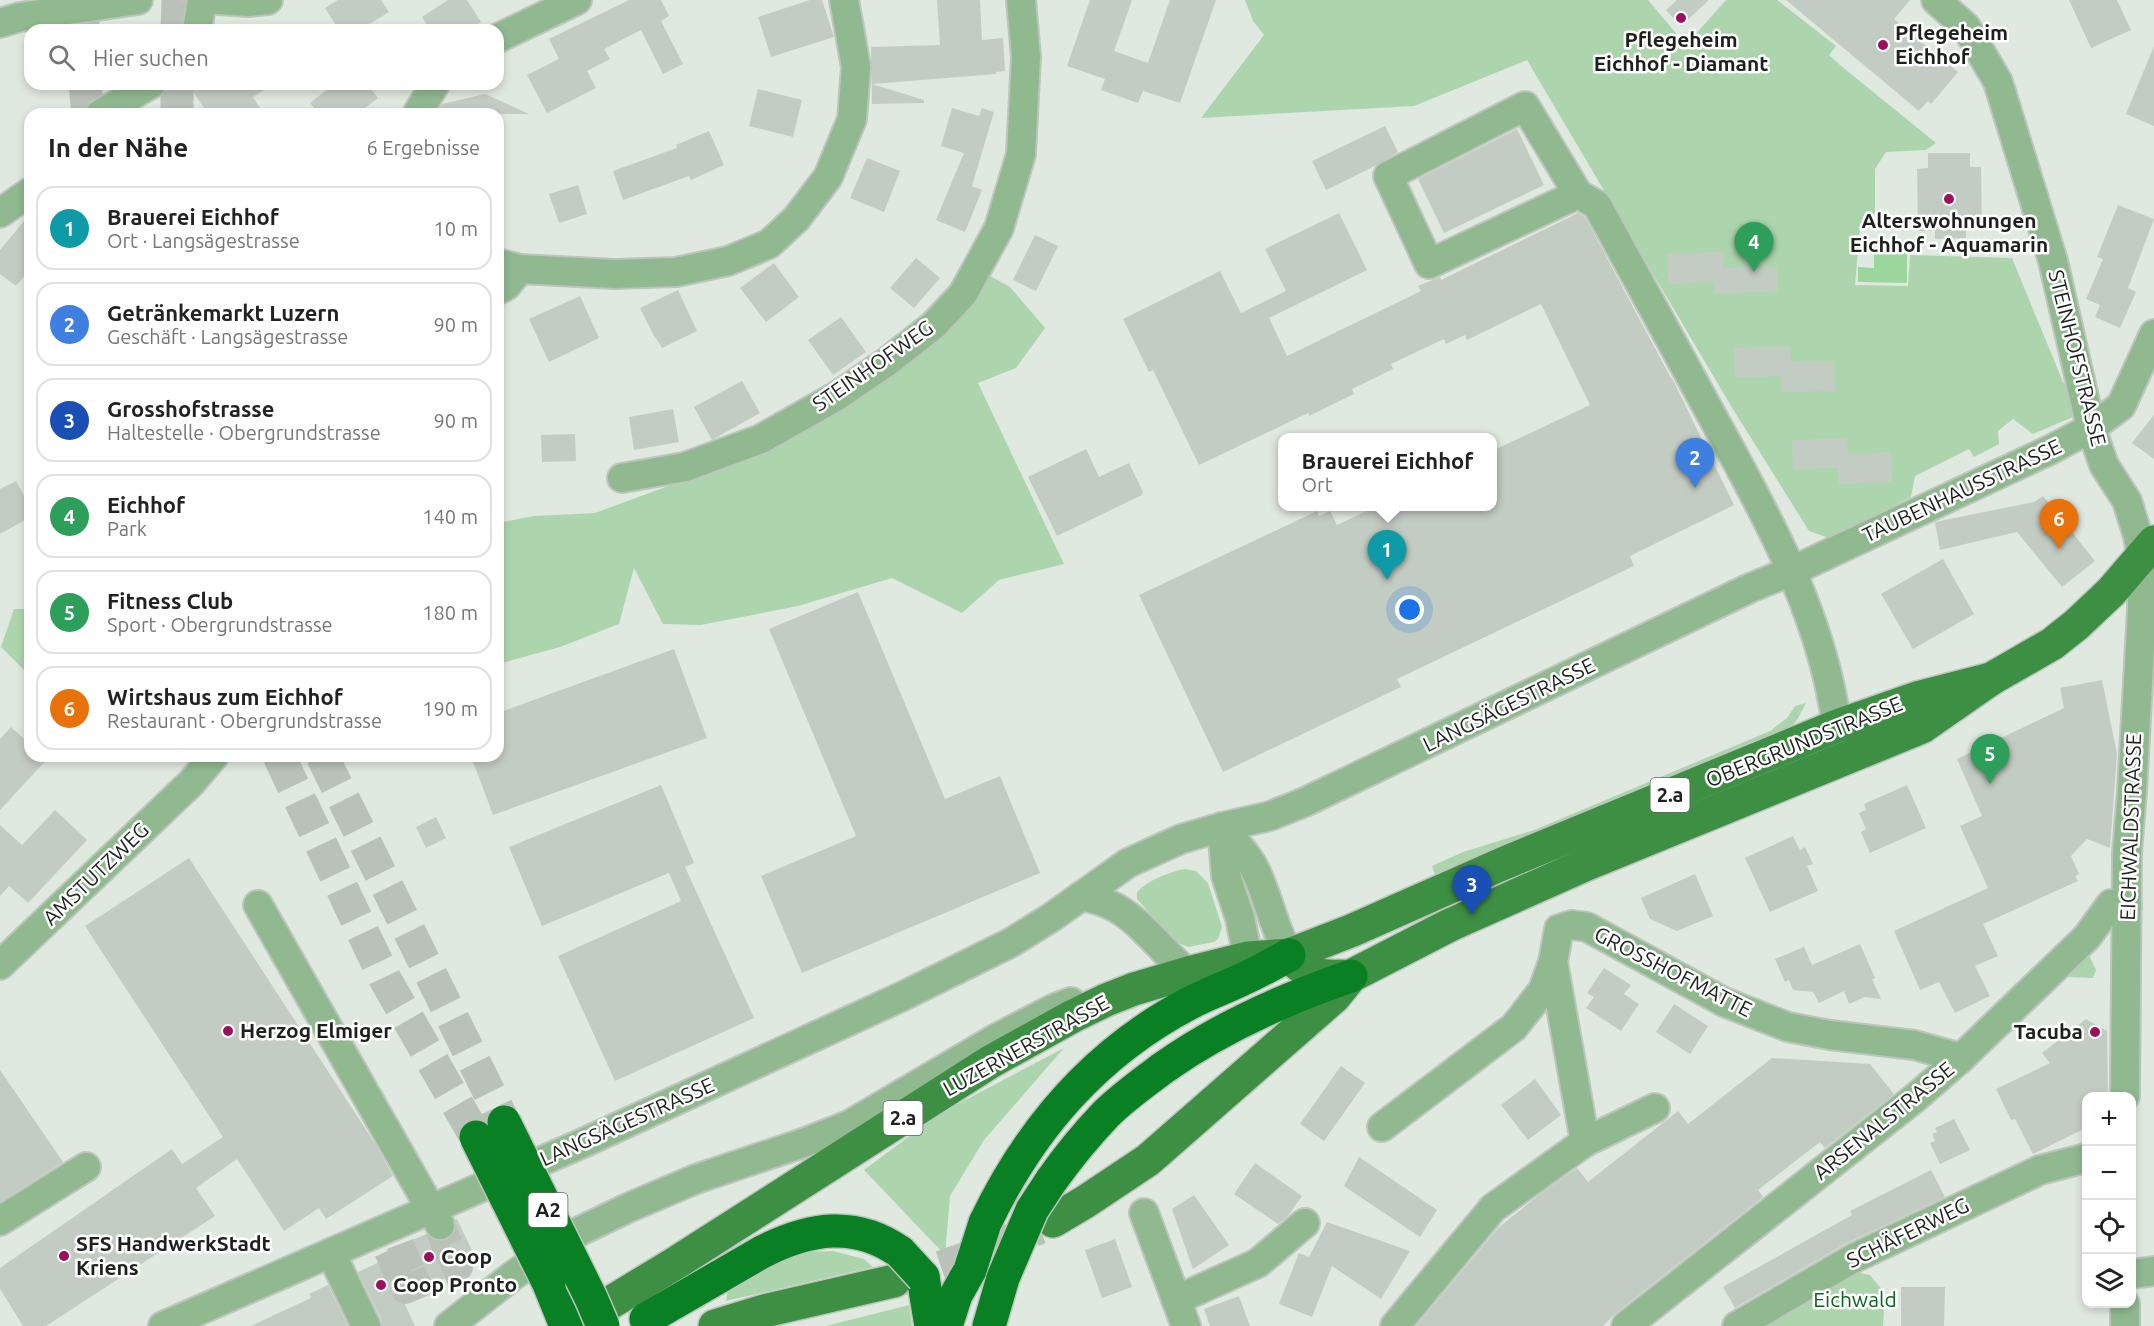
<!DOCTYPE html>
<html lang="de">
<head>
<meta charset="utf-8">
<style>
  body { margin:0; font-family:Ubuntu,sans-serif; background:#f6f6f6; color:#222 }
  .controls { position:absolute; right:18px; bottom:18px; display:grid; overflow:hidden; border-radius:12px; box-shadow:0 3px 9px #0003 }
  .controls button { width:54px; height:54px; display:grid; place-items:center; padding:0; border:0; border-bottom:2px solid #e0e0e0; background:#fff; color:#222; font:30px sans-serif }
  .you { position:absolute; left:1410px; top:610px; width:21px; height:21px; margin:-15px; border:4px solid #fff; border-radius:50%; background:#1a73e8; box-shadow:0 0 0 9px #1a73e833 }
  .badge { display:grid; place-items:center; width:39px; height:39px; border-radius:50%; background:#db2777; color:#fff; font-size:20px; font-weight:700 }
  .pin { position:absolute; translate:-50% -50px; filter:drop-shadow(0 2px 3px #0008) }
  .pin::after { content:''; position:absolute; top:32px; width:21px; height:18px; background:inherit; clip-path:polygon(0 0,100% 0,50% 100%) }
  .popup { position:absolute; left:1278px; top:433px; width:219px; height:78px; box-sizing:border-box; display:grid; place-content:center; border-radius:12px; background:#fff; filter:drop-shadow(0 2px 4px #0005); font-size:20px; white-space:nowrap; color:#767676 }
  .popup b { font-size:22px; color:#222 }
  .popup::after { content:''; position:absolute; left:50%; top:100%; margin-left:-12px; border:12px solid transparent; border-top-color:#fff }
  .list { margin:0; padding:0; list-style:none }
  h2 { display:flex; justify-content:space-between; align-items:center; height:78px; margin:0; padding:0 24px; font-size:26px }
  h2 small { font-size:20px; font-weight:400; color:#767676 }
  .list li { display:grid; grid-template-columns:39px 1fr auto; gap:18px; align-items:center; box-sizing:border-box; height:84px; margin:0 12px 12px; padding:0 12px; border:2px solid #e0e0e0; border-radius:18px }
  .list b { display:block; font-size:22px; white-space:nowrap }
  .list p { margin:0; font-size:20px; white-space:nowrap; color:#767676 }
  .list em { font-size:20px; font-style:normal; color:#767676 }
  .icon { flex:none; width:33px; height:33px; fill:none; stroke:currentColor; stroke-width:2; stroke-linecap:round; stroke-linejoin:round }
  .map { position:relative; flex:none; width:2154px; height:1326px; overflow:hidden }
  .search { position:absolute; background:#fff; box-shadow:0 3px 9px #0003; left:24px; top:24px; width:480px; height:66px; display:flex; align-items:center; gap:15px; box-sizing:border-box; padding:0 21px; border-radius:18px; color:#767676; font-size:22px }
  .panel { position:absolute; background:#fff; box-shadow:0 3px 9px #0003; left:24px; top:108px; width:480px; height:654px; border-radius:18px }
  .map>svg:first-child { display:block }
</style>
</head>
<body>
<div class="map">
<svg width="2154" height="1326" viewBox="0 0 2154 1326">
  <rect width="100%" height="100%" fill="#e0e9e0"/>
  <g fill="#add5ad">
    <path d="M1245 0H1648L1686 45 1726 0H1777L1836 46 1829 55 1840 65 1936 143 1926 150 1886 152 1875 169V213L1870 217V227H1860L1855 285 1908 286 1910 255 2012 258 2063 382 2069 390 2073 417 2033 434 2013 419 1998 431 1999 444 1974 457 1969 449 1915 476 1911 497 1829 538 1809 531 1731 406 1527 60 1414 106 1201 118 1264 35 1253 21Z"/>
    <path d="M981 271 1010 287 1045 328 1016 368 978 383 1064 564 999 580 962 613 892 578 798 606 701 625 663 624 634 568 619 624 560 647 498 664V523L534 516 595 513 747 457Z"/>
    <path d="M14 609H30V676L1 647Z"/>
    <path d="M1806 703 1797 720 1788 730 1435 875 1432 866 1463 852 1534 830 1770 731 1787 718 1795 706Z"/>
    <path d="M1185 869 1196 871 1208 883 1222 927 1218 939 1214 942 1188 947 1176 942 1137 899V892C1148 880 1169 872 1185 869Z"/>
    <path d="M2089 955 2096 970 2093 978 2066 977Z"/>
    <path d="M1064 1048 984 1140 950 1196 945 1255 864 1170 939 1114Z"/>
    <path d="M833 1251 864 1259 873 1267 726 1301 728 1287 797 1252Z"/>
    <path d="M1850 1271 1870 1275 1885 1293 1883 1326H1769Z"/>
    <path d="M909 1305 912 1326H826Z"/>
  </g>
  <path fill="#9bd69c" d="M1888 240 1916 241V251H1907V283L1858 282V267L1874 268V253H1888Z"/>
  <g fill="#c3ccc3">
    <path d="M338 0H381L389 12 360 30H339L325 8Z"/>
    <path d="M448 0H467L481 22 468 30H430L422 17Z"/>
    <path d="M629 0H661L669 16 661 21 683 64 663 74 641 30 604 49 610 59 587 71 596 88 547 113 527 75 559 59 549 39Z"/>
    <path d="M810 0H822L834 37 771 57 758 17Z"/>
    <path d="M937 0H980L982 40 1003 38 1005 71 996 72V74L872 84 924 100V103L872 104 871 47 940 45Z"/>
    <path d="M1090 0H1132L1114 51 1148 63 1170 0H1216L1180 103 1143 91 1138 103 1101 90 1105 79 1067 66Z"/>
    <path d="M1677 0H1709L1681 26 1666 10Z"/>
    <path d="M1786 0H1910L1894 19 1958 72 1931 104 1928 101 1919 111Z"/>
    <path d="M2069 0H2117L2131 30 2091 48Z"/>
    <path d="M2154 46V126L2126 114Z"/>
    <path d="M188 84H273L253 97 264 114H208Z"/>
    <path d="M334 84H367L378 98 357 114H319L310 103Z"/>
    <path d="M758 89 802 100 793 137 749 126Z"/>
    <path d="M485 94 529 114H436L442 104Z"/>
    <path d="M952 108 979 116 982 108 994 112 972 186 982 190 965 232 936 220 964 153 941 146Z"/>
    <path d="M1385 126 1398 152 1375 166 1326 190 1312 161Z"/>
    <path d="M1517 129 1544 185 1444 233 1418 179Z"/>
    <path d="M709 131 724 165 691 180 689 176 623 200 613 171 677 148 676 145Z"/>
    <path d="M1928 153H1970V167H1981L1982 229H1966V238L1935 239V231H1918L1917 169 1928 168Z"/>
    <path d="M867 158 900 171 884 212 850 198Z"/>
    <path d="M578 185 587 214 559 223 549 194Z"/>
    <path d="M2118 205 2154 219 2128 288 2136 292 2120 328 2095 317 2100 305 2086 299 2103 259 2097 257Z"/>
    <path d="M1339 213 1367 270 1269 318 1287 356 1421 291 1418 286 1440 277 1441 280 1578 213 1585 217 1672 380 1671 376 1734 505 1630 556 1634 566 1397 679 1401 687 1223 772 1139 595 1317 511 1319 516 1330 511 1337 525 1375 507H1492V451L1590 405 1541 304 1467 340 1465 335 1446 344 1444 339 1391 364 1393 369 1352 389 1354 394 1309 416 1308 413 1199 465 1153 370 1149 372 1123 319 1220 271 1241 313 1286 291 1265 249Z"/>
    <path d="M30 214V269L16 286 0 274V250Z"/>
    <path d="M1035 235 1058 246 1036 291 1013 280Z"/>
    <path d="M1723 252V268L1777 267 1778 291 1714 294V282L1668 284 1667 254Z"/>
    <path d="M916 258 940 278 914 308 890 288Z"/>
    <path d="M774 263 799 297 766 322 740 288Z"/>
    <path d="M678 290 697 331 662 348 656 338H655L640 308Z"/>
    <path d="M580 296 599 338 549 362 529 319Z"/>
    <path d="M841 317 866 352 833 375 808 340Z"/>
    <path d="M1790 346 1791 362 1834 361 1835 391 1782 392 1781 376 1735 378 1734 348Z"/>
    <path d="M742 381 760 413 712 440 694 407Z"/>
    <path d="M673 409 679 442 634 450 629 417Z"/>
    <path d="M2154 415V459L2132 443Z"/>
    <path d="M575 434 576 461 542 462 541 435Z"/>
    <path d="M1847 438 1848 454 1891 452 1892 482 1839 484 1838 468 1793 469 1792 440Z"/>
    <path d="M1086 449 1099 477 1129 463 1143 492 1142 495 1057 536 1028 477Z"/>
    <path d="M16 481 30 507V517L0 534V489Z"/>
    <path d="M2043 496 2095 561 2062 587 2017 532 1940 550 1935 522 2034 502Z"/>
    <path d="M1943 559 1974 614 1913 649 1881 594Z"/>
    <path d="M858 592 945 799 1000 776 1040 873 802 973 761 876 856 836 769 629Z"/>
    <path d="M674 649 707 738 493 815 471 756H498V713Z"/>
    <path d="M2102 680 2117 754 2110 848 2087 839 2071 856 2079 874 2075 876 2078 881 1983 924 1998 956 1975 966 1990 996 1955 1013 1939 982 1920 990 1894 931 1988 888 1960 826 1982 816 1957 759 2064 708 2060 688Z"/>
    <path d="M11 727 30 744V756H50L0 810V739Z"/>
    <path d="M661 785 694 863 685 867 754 1018 615 1081 558 956 681 901 669 873 542 926 509 847Z"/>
    <path d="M1907 785 1926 828 1870 853 1861 832 1866 829 1859 813 1866 810 1864 804Z"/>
    <path d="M55 810 87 840 28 903 9 886 0 896V825L22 845Z"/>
    <path d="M436 817 446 838 426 848 416 827Z"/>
    <path d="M1793 836 1800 850 1805 847 1813 864 1807 866 1818 891 1770 912 1745 858Z"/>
    <path d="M189 858 376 1145 393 1176 326 1219 319 1208 284 1231 237 1159 196 1188 215 1216 46 1326H23L0 1289V1268L172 1149 182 1164 223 1137 85 926Z"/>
    <path d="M1695 874 1713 916 1677 931 1650 919 1641 898Z"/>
    <path d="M1860 944 1875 978 1872 979 1881 999 1865 997 1849 1004 1844 991 1819 1003 1813 992 1793 990 1789 980 1785 982 1775 959 1804 947 1812 965Z"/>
    <path d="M1604 968 1631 985 1624 994 1639 1004 1621 1031 1586 1008 1594 997 1587 993Z"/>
    <path d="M1674 1004 1708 1026 1690 1054 1656 1032Z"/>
    <path d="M2086 1019 2107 1031 2108 1096H2086V1128L2033 1154 2015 1119 2011 1120 1996 1089 2050 1063 2042 1053Z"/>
    <path d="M1772 1058 1870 1064 1894 1094 1825 1148 1820 1142 1758 1190 1763 1197 1616 1313 1603 1326H1416L1498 1228 1539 1195 1577 1168 1588 1182 1678 1111 1688 1124Z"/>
    <path d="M1341 1066 1365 1083 1324 1141 1300 1124Z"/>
    <path d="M0 1070 63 1162 0 1202Z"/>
    <path d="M1535 1079 1561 1115 1528 1140 1501 1105Z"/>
    <path d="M1954 1119 1970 1150 1940 1164 1930 1143 1935 1141 1932 1134 1937 1132 1935 1128Z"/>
    <path d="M1359 1157 1437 1210 1420 1237 1344 1186Z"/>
    <path d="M1255 1163 1302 1196 1288 1216 1278 1224 1234 1194Z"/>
    <path d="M1931 1170 1945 1197 1847 1243 1735 1308 1723 1287 1852 1215 1850 1211Z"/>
    <path d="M1194 1195 1229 1245 1193 1269 1172 1209Z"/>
    <path d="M457 1219 478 1263 402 1298 415 1326H382L381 1319 358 1272 384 1260 381 1254 426 1234 432 1239 440 1241 448 1240 454 1233 456 1226 455 1220Z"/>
    <path d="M1327 1222 1410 1251 1381 1299 1332 1266 1312 1317 1279 1304 1299 1253 1309 1257Z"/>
    <path d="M1115 1239 1132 1287 1102 1298 1085 1250Z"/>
    <path d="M328 1285 348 1326H251L311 1298 309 1294Z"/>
    <path d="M1901 1287H1945L1944 1326H1901Z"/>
    <path d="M1239 1296 1250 1326H1210L1204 1309Z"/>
  </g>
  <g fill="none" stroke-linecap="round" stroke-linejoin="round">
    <g stroke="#b9c1b9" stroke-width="28" stroke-dasharray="28 14" stroke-linecap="butt">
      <path d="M388 1251 405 1290 459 1267 441 1227"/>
      <path d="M392 1262 447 1241"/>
    </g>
    <path stroke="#b9c1b9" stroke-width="33" stroke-dasharray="33 16" stroke-linecap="butt" d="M894 1281C945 1268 992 1249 1039 1228"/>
    <g stroke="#b9c1b9" stroke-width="33" stroke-dasharray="33 16" stroke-linecap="butt">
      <path d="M83 0V30"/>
      <path d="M177 30 178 0"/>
      <path d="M85 84 88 114"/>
      <path d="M177 84V114"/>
      <path d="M279 756 385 979 476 1137"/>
      <path d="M322 756 504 1122"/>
    </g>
    <g stroke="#bdc5bd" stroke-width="32">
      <g id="minor">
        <path d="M218 0 249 2 268 0"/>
        <path d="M1936 0 1966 27 1998 82 2053 261 2091 428 2104 465 2127 501 2138 536 2142 557V609L2132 791 2127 853 2125 1096"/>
        <path d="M0 23 20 17 138 0"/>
        <path d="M197 30 202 0"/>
        <path d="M498 38 577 0"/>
        <path d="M100 114 151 84"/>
        <path d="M417 114 435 84"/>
        <path d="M1578 194 1429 264 1388 176 1525 106 1578 194 1597 205C1629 264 1661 323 1693 381 1746 480 1808 580 1831 692 1834 710 1840 728 1835 746"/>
        <path d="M0 213 30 192"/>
        <path d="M498 263 520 269 615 274 676 272 728 261 769 244 796 219 828 177 852 119 856 67 844 0"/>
        <path d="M498 290 506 286 520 269"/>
        <path d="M622 478 685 467 761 439 837 396 887 362 934 325 963 294 999 228 1021 154 1026 57 1021 0"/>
        <path d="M1222 827 1226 876 1240 918 1248 958V965L1242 979"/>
        <path d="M1222 827C1234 841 1248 855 1256 872 1269 899 1274 929 1289 955"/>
        <path d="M1081 896C1090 898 1100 900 1108 904 1138 916 1162 952 1188 973"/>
        <path d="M258 905 440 1225"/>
        <path d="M0 965 192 782 214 756"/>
        <path d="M1382 1127 1514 1027 1543 990 1553 962"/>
        <path d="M1585 1142 1553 962 1559 929 1572 925 1587 927 1724 1002 1788 1027 1830 1035 1914 1045 1961 1058"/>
        <path d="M1144 1213 1186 1326"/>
        <path d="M0 1221 86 1167"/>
        <path d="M331 1253 366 1326"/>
        <path d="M2132 1274 2154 1271"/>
        <path d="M1176 1300 1258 1263 1305 1223"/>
        <path d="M2125 1304V1326"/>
        <path d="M163 1326 583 1143 903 996 1012 942 1052 917 1128 863 1181 839 1222 827 1270 816 1305 802 1750 588 1792 571 2052 449 2091 428 2121 406 2154 334"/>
        <path d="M449 1326 515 1274 580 1231 630 1207 696 1179 806 1142 849 1125 995 1039 1053 1009 1071 1002"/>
        <path d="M1395 1326 1493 1208 1585 1142 1655 1108"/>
        <path d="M1626 1326 1915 1098 1961 1058 2087 937 2111 904 2127 906"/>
        <path d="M1737 1326 1854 1258 2040 1170 2086 1158"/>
      </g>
    </g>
    <g stroke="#bdc5bd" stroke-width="36">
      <g id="major">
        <path d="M1289 955C1307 977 1324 977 1351 976L1450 925 1587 864 1922 727 1991 679 2052 644 2076 625 2111 592 2154 542"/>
        <path d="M1053 1221 1085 1202 1148 1160 1334 997 1351 976"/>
        <path d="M572 1326 679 1261 990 1062 1073 1016 1106 1000 1134 989 1188 973 1248 958 1289 955 1353 930 1502 864 1837 726 1917 698 1991 679"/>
        <path d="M715 1326 764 1311 894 1281"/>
      </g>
    </g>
    <g stroke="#bdc5bd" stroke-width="36">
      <g id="highway">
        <path d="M1051 1181C1068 1157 1086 1135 1106 1114 1123 1097 1143 1083 1163 1068 1221 1027 1284 999 1351 976"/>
        <path d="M985 1223C1031 1127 1096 1052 1190 1003 1207 994 1224 988 1241 980 1257 973 1273 964 1289 955"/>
        <path d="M923 1277 931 1326"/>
        <path d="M549 1284 566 1326"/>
        <path d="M646 1319 762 1252C809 1228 855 1220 900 1252"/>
        <path d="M946 1326 956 1295 970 1270"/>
        <path d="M989 1326 1003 1278"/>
      </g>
    </g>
    <use href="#minor" stroke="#90b990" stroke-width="28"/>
    <use href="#major" stroke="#3d8f44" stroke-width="33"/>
    <use href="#highway" stroke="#098023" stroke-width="33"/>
    <g stroke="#bdc5bd" stroke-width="36" stroke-linecap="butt">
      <g id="highway-bridge">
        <path d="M504 1122 591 1298 603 1326"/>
        <path d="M476 1137 549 1284"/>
        <path d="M900 1252 923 1277"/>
        <path d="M970 1270 985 1223"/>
        <path d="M1003 1278 1032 1210 1051 1181"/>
      </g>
    </g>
    <use href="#highway-bridge" stroke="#098023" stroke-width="33"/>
  </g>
  <g fill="#9d105d" stroke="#fff" stroke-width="2">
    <circle cx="1681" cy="18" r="6"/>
    <circle cx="1883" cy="45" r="6"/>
    <circle cx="1949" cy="199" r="6"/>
    <circle cx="228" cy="1031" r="6"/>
    <circle cx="2095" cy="1032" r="6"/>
    <circle cx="64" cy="1256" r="6"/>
    <circle cx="429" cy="1257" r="6"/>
    <circle cx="381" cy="1285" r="6"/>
  </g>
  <g text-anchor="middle" stroke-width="5" stroke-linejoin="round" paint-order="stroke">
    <g fill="#fff" stroke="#616360" stroke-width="1.5">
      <rect x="1650.5" y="778" width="39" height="34" rx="4.5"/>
      <rect x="883.5" y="1101" width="39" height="34" rx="4.5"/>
      <rect x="528.5" y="1193" width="39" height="34" rx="4.5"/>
    </g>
    <g font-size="20" font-weight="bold" fill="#1d201c">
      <text x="1670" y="802">2.a</text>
      <text x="903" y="1125">2.a</text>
      <text x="548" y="1217">A2</text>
    </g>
    <g font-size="21" font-weight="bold" fill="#1d201c" stroke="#fff" text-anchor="start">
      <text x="1895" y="40">Pflegeheim<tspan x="1895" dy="24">Eichhof</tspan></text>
      <text x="1681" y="47" text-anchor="middle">Pflegeheim<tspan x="1681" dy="24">Eichhof - Diamant</tspan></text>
      <text x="1949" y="228" text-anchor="middle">Alterswohnungen<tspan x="1949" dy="24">Eichhof - Aquamarin</tspan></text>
      <text x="240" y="1038">Herzog Elmiger</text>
      <text x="2083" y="1039" text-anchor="end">Tacuba</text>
      <text x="76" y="1251">SFS HandwerkStadt<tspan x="76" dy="24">Kriens</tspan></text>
      <text x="441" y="1264">Coop</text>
      <text x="393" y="1292">Coop Pronto</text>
    </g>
    <g font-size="21" fill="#1d201c" stroke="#fff">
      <text transform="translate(2077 358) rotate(76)" y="7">STEINHOFSTRASSE</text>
      <text transform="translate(873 366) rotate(-35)" y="7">STEINHOFWEG</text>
      <text transform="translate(1962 491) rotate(-25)" y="7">TAUBENHAUSSTRASSE</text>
      <text transform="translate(1509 705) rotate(-26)" y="7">LANGSÄGESTRASSE</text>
      <text transform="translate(1804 742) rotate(-22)" y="7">OBERGRUNDSTRASSE</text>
      <text transform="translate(2131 827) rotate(-88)" y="7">EICHWALDSTRASSE</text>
      <text transform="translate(96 874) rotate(-44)" y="7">AMSTUTZWEG</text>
      <text transform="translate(1673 972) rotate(27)" y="7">GROSSHOFMATTE</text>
      <text transform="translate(1026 1046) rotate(-29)" y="7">LUZERNERSTRASSE</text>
      <text transform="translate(1884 1121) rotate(-39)" y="7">ARSENALSTRASSE</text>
      <text transform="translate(627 1122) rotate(-24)" y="7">LANGSÄGESTRASSE</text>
      <text transform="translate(1908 1233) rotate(-26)" y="7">SCHÄFERWEG</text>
    </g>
    <g font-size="21" fill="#0b621b" stroke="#fff">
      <text x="1855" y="1307">Eichwald</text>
    </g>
  </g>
</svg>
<div class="controls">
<button>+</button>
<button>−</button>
<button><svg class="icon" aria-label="locate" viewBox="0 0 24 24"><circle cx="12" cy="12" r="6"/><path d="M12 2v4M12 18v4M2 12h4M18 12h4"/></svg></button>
<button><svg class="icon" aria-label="layers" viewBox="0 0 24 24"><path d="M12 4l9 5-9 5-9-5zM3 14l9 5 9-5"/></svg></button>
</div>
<div class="you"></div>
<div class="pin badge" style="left:1387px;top:580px;background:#0f9aa8">1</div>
<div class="popup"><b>Brauerei Eichhof</b>Ort</div>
<div class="pin badge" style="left:1695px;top:488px;background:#3f7fe0">2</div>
<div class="pin badge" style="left:1472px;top:915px;background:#1a4fb4">3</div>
<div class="pin badge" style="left:1754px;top:272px;background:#2e9e5b">4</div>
<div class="pin badge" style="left:1990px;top:784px;background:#2e9e5b">5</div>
<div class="pin badge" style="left:2059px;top:549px;background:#e8710a">6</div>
<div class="search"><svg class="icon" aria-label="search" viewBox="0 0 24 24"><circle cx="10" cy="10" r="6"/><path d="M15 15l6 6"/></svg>Hier suchen</div>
<section class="panel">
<h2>In der Nähe<small>6 Ergebnisse</small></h2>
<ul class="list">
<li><span class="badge" style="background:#0f9aa8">1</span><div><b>Brauerei Eichhof</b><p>Ort · Langsägestrasse</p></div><em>10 m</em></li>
<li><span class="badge" style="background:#3f7fe0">2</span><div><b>Getränkemarkt Luzern</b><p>Geschäft · Langsägestrasse</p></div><em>90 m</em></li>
<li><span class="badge" style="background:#1a4fb4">3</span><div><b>Grosshofstrasse</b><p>Haltestelle · Obergrundstrasse</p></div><em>90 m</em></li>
<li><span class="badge" style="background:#2e9e5b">4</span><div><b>Eichhof</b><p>Park</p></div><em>140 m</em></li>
<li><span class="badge" style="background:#2e9e5b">5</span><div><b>Fitness Club</b><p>Sport · Obergrundstrasse</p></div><em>180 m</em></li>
<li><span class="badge" style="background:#e8710a">6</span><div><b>Wirtshaus zum Eichhof</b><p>Restaurant · Obergrundstrasse</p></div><em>190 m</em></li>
</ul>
</section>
</div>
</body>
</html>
